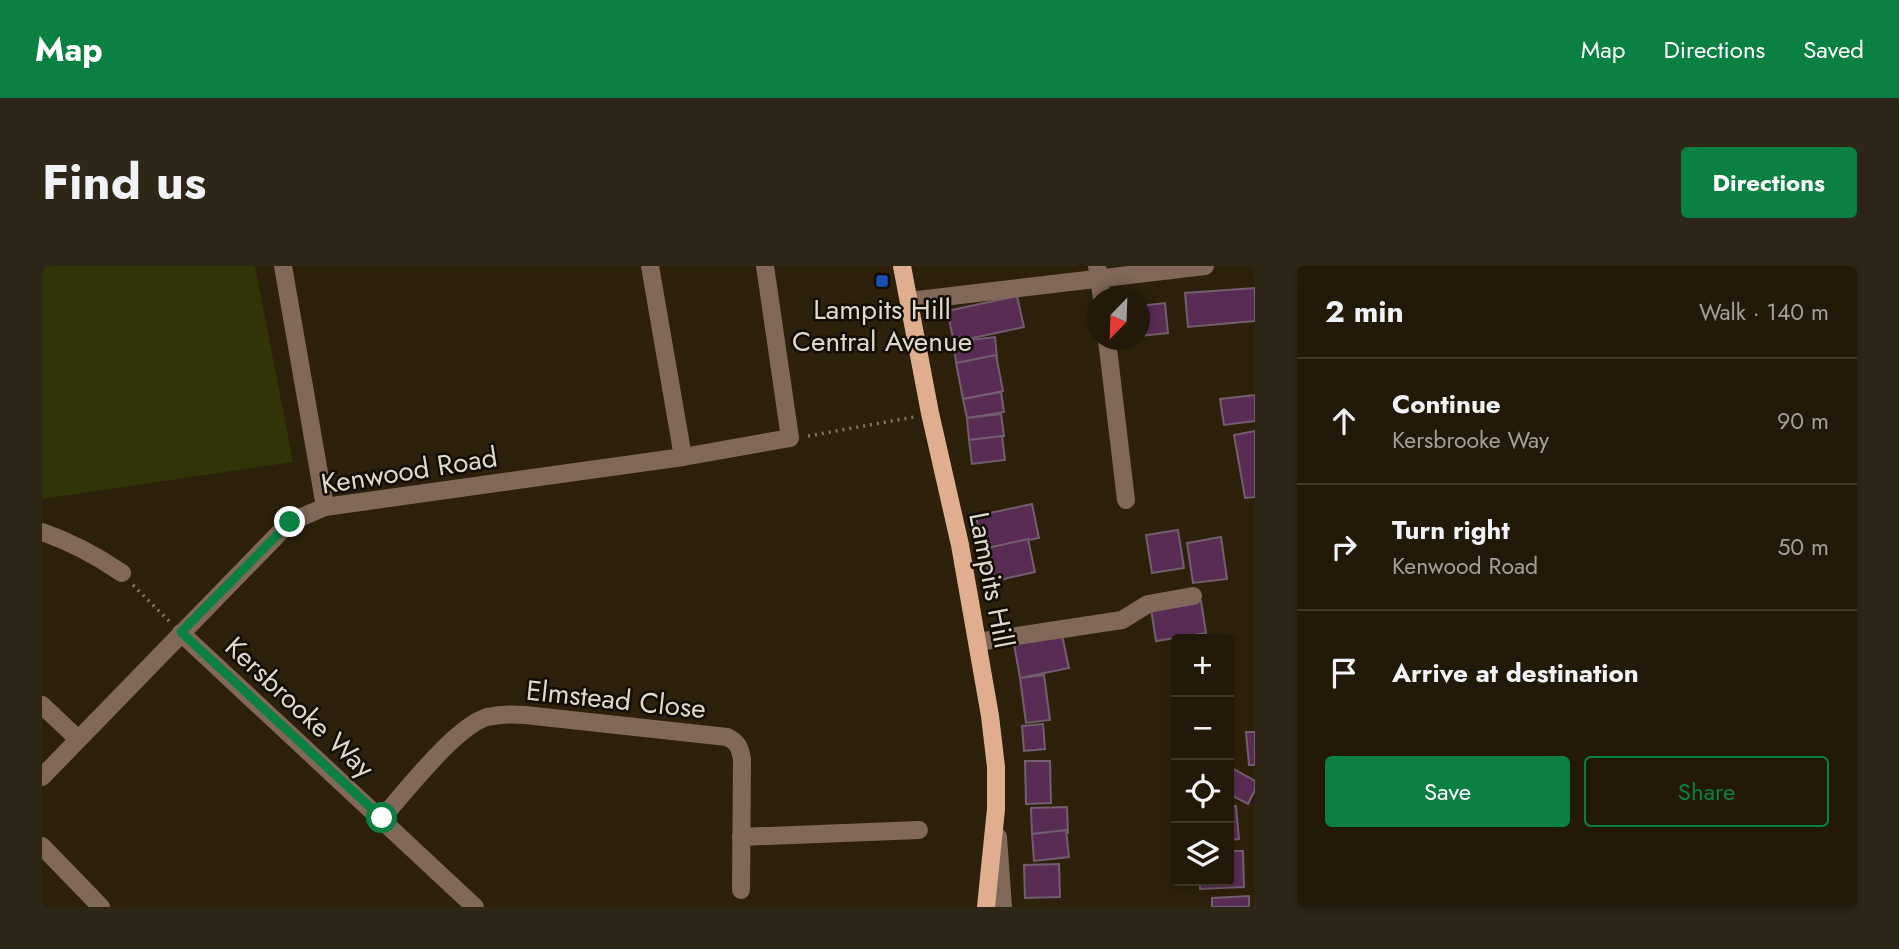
<!DOCTYPE html>
<html lang="en">
<head>
<meta charset="utf-8">
<style>
  body { margin:0; font-family:Jost,sans-serif; background:#2e2616; color:#f1f3f6 }
  .controls { position:absolute; right:21px; bottom:21px; display:grid; overflow:hidden; border-radius:7px; box-shadow:0 4px 10px #0003 }
  .controls button { width:63px; height:63px; display:grid; place-items:center; padding:0; border:0; border-bottom:2px solid #3f3829; background:#221908; color:#f1f3f6; font:35px sans-serif }
  .compass { position:absolute; left:1045px; top:21px; width:63px; height:63px; border-radius:50%; background:#221908; box-shadow:0 4px 10px #0003; rotate:203deg }
  .stop { position:absolute; width:21px; height:21px; margin:-16px; border:5px solid #0b8043; border-radius:50%; background:#fff }
  .stop.end { background:#0b8043; border-color:#fff; box-shadow:0 2px 7px #0008 }
  .list { margin:0; padding:0; list-style:none }
  h2 { display:flex; justify-content:space-between; align-items:center; height:91px; margin:0; padding:0 28px; font-size:30px }
  h2 small { font-size:23px; font-weight:400; color:#a2a09c }
  .list li { display:grid; grid-template-columns:46px 1fr auto; gap:21px; align-items:center; box-sizing:border-box; height:126px; padding:0 28px; border-top:2px solid #3f3829 }
  .list b { display:block; font-size:26px; white-space:nowrap }
  .list p { margin:0; font-size:23px; white-space:nowrap; color:#a2a09c }
  .list em { font-size:23px; font-style:normal; color:#a2a09c }
  .actions { display:flex; gap:14px; padding:21px 28px }
  .actions a { flex:1; padding:16px 0; border:2px solid #0b8043; border-radius:7px; text-align:center; font-size:24px; color:#0b8043 }
  .actions .main { background:#0b8043; color:#fff }
  .icon { flex:none; width:38px; height:38px; fill:none; stroke:currentColor; stroke-width:2; stroke-linecap:round; stroke-linejoin:round }
  .map { position:relative; flex:none; width:1213px; height:641px; overflow:hidden; border-radius:7px }
  header { display:flex; align-items:center; gap:42px; box-sizing:border-box; height:98px; padding:0 35px; background:#0b8043; color:#fff }
  header strong { font-size:33px }
  nav { display:flex; gap:38px; margin-inline-start:auto; font-size:24px }
  .intro { display:flex; align-items:center; justify-content:space-between; box-sizing:border-box; height:168px; padding:0 42px }
  h1 { margin:0; font-size:49px }
  .button { padding:18px 32px; border-radius:7px; background:#0b8043; color:#fff; font-size:24px; font-weight:700 }
  main { display:flex; gap:42px; padding:0 42px }
  aside { flex:1; background:#221908; border-radius:7px; box-shadow:0 4px 10px #0003 }
  .map>svg:first-child { display:block }
</style>
</head>
<body>
<header>
<strong>Map</strong>
<nav><a>Map</a><a>Directions</a><a>Saved</a></nav>
</header>
<div class="intro"><h1>Find us</h1><a class="button">Directions</a></div>
<main>
<div class="map">
<svg width="1213" height="641" viewBox="0 0 1213 641">
  <rect width="100%" height="100%" fill="#2d210b"/>
  <path fill="#323507" d="M0 0H213L251 196 0 233Z"/>
  <g fill="#592c54" stroke="#735e70" stroke-width="2">
    <path d="M1213 22V55L1146 61 1143 27Z"/>
    <path d="M975 30 982 61 912 76 905 45Z"/>
    <path d="M1123 37 1126 67 1098 70V40Z"/>
    <path d="M953 71 955 92 914 97 912 76Z"/>
    <path d="M954 89 961 125 921 133 914 97Z"/>
    <path d="M959 126 962 146 925 152 921 133Z"/>
    <path d="M1213 129V155L1182 159 1178 133Z"/>
    <path d="M959 148 962 170 927 174 925 152Z"/>
    <path d="M1213 165V231L1203 232 1192 169Z"/>
    <path d="M960 170 963 194 930 198 927 174Z"/>
    <path d="M990 238 997 272 941 283 934 250Z"/>
    <path d="M1136 264 1142 302 1110 307 1104 269Z"/>
    <path d="M1179 271 1185 313 1151 317 1145 277Z"/>
    <path d="M986 273 993 306 948 316 941 283Z"/>
    <path d="M1159 335 1164 367 1114 375 1109 343Z"/>
    <path d="M1020 369 1027 402 978 412 972 378Z"/>
    <path d="M1002 409 1008 454 984 457 978 412Z"/>
    <path d="M1001 458 1003 483 982 485 980 460Z"/>
    <path d="M1204 466H1213V499H1207Z"/>
    <path d="M983 495H1008L1009 537 984 538Z"/>
    <path d="M1188 501 1213 515V524L1206 538 1187 528Z"/>
    <path d="M1194 540 1197 573 1187 574V541Z"/>
    <path d="M1025 541 1026 567 990 568 989 542Z"/>
    <path d="M1024 564 1027 591 992 595 990 568Z"/>
    <path d="M1187 585H1201L1202 621 1158 623V615H1187Z"/>
    <path d="M1017 598 1018 631 983 632 982 599Z"/>
    <path d="M1207 630V641H1170V632Z"/>
  </g>
  <g fill="none" stroke-linecap="round" stroke-linejoin="round">
    <g stroke="#837a68" stroke-width="3.5" stroke-dasharray="2 5" stroke-linecap="butt">
      <path d="M766 170 872 151"/>
      <path d="M91 319 128 356"/>
    </g>
    <g stroke="#816859" stroke-width="18">
      <path d="M241 0 283 241"/>
      <path d="M608 0 641 191"/>
      <path d="M1055 0 1060 32"/>
      <path d="M867 35 1163 0"/>
      <path d="M1065 74 1084 234"/>
      <path d="M0 266C29 276 55 290 80 307"/>
      <path d="M139 367 433 641"/>
      <path d="M936 376 1080 354 1106 338 1151 330"/>
      <path d="M0 439 36 473"/>
      <path d="M0 511 248 256 283 241 641 191 748 172 723 0"/>
      <path d="M340 552C364 525 413 461 445 451 458 448 471 448 483 449L685 471C696 476 698 482 700 493L699 624"/>
      <path d="M699 571 877 564"/>
      <path d="M956 571 961 641"/>
      <path d="M0 580 59 641"/>
    </g>
    <path stroke="#e0ae8e" stroke-width="18" d="M860 0 888 147 918 279 948 450 954 501V543L944 641"/>
  </g>
  <g fill="none" stroke-linecap="round" stroke-linejoin="round">
    <path stroke="#0b8043" stroke-width="9" d="M248 256 139 366 340 552"/>
  </g>
  <rect fill="#1a4fb4" stroke="#110c04" stroke-width="2.5" x="833" y="8" width="14" height="14" rx="3.5"/>
  <g text-anchor="middle" stroke-width="5" stroke-linejoin="round" paint-order="stroke">
    <g font-size="28" fill="#dfd8cb" stroke="#110c04">
      <text x="840" y="53">Lampits Hill<tspan x="840" dy="32">Central Avenue</tspan></text>
    </g>
    <g font-size="28" fill="#dfd8cb" stroke="#110c04">
      <text transform="translate(367 204) rotate(-9)" y="10">Kenwood Road</text>
      <text transform="translate(950 314) rotate(79)" y="10">Lampits Hill</text>
      <text transform="translate(574 433) rotate(6)" y="10">Elmstead Close</text>
      <text transform="translate(258 441) rotate(43)" y="10">Kersbrooke Way</text>
    </g>
  </g>
</svg>
<div class="controls">
<button>+</button>
<button>−</button>
<button><svg class="icon" aria-label="locate" viewBox="0 0 24 24"><circle cx="12" cy="12" r="6"/><path d="M12 2v4M12 18v4M2 12h4M18 12h4"/></svg></button>
<button><svg class="icon" aria-label="layers" viewBox="0 0 24 24"><path d="M12 4l9 5-9 5-9-5zM3 14l9 5 9-5"/></svg></button>
</div>
<svg class="compass" viewBox="-18 -18 36 36"><path d="M0-13l5 13h-10z" fill="#e53935"/><path d="M0 13l5-13h-10z" fill="#a2a09c"/></svg>
<div class="stop" style="left:340px;top:552px"></div>
<div class="stop end" style="left:248px;top:256px"></div>
</div>
<aside>
<h2>2 min<small>Walk · 140 m</small></h2>
<ul class="list">
<li><svg class="icon" aria-label="ahead" viewBox="0 0 24 24"><path d="M12 20V5M6 11l6-6 6 6"/></svg><div><b>Continue</b><p>Kersbrooke Way</p></div><em>90 m</em></li>
<li><svg class="icon" aria-label="right" viewBox="0 0 24 24"><path d="M7 20v-9h11M14 6l5 5-5 5"/></svg><div><b>Turn right</b><p>Kenwood Road</p></div><em>50 m</em></li>
<li><svg class="icon" aria-label="arrive" viewBox="0 0 24 24"><path d="M6 21V4h12l-3 4 3 4H6"/></svg><div><b>Arrive at destination</b></div></li>
</ul>
<div class="actions"><a class="main">Save</a><a>Share</a></div>
</aside>
</main>
</body>
</html>
